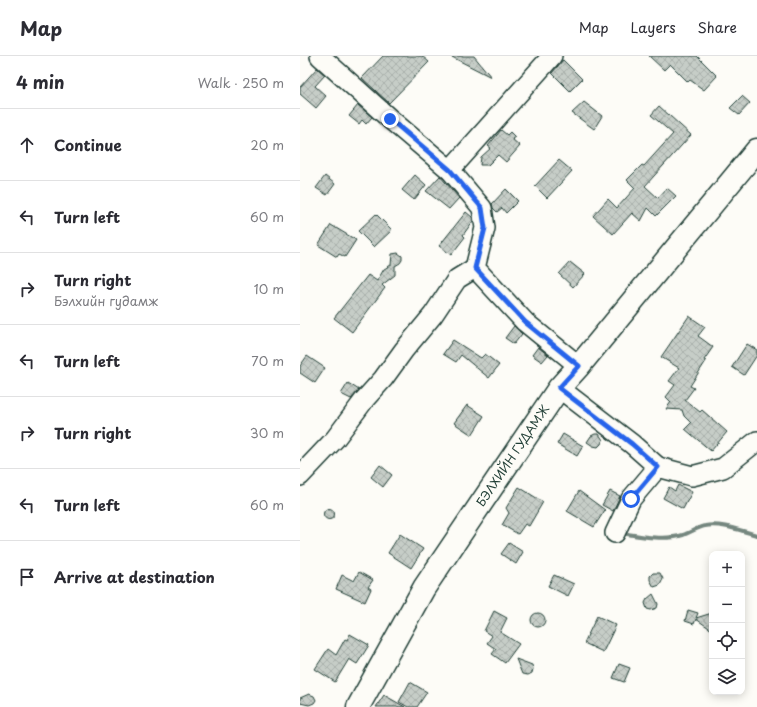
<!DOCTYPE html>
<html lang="en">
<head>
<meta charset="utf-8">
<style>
  body { margin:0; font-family:"Playpen Sans",sans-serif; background:#f7f7f7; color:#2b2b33 }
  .controls { position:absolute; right:12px; bottom:12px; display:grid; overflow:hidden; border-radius:8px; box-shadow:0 2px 10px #0003 }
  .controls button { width:36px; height:36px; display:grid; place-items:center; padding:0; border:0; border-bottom:1px solid #e1e1e2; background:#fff; color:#2b2b33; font:20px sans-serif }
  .stop { position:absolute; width:12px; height:12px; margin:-9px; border:3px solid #2563eb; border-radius:50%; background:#fff }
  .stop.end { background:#2563eb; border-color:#fff; box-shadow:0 1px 4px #0008 }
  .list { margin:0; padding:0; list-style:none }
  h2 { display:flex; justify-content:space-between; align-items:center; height:52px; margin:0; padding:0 16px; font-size:17px }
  h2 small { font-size:13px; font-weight:400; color:#7c7c81 }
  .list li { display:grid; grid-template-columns:26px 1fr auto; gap:12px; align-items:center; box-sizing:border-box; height:72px; padding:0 16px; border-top:1px solid #e1e1e2 }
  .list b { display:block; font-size:15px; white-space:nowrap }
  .list p { margin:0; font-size:13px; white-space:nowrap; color:#7c7c81 }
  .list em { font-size:13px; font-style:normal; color:#7c7c81 }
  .icon { flex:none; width:22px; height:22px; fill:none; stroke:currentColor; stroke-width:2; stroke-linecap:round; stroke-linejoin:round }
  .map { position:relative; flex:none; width:457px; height:651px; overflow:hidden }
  header { display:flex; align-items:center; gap:24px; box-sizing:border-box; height:56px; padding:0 20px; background:#fff; border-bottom:1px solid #e1e1e2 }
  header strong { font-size:19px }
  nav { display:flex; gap:22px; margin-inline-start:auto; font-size:14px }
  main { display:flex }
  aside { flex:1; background:#fff }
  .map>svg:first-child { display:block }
</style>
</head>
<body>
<header>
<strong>Map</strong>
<nav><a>Map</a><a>Layers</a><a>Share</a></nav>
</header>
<main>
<aside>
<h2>4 min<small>Walk · 250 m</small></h2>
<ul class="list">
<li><svg class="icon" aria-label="ahead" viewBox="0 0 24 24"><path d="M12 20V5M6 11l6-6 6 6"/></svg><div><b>Continue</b></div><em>20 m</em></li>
<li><svg class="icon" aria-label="left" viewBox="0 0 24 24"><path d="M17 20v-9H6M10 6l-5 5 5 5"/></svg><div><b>Turn left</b></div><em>60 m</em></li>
<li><svg class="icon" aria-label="right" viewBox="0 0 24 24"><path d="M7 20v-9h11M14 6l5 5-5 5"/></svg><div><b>Turn right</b><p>Бэлхийн гудамж</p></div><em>10 m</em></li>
<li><svg class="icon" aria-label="left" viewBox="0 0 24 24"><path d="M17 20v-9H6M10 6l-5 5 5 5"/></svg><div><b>Turn left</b></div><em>70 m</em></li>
<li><svg class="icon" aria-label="right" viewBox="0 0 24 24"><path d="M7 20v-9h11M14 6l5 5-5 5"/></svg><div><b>Turn right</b></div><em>30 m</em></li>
<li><svg class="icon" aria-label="left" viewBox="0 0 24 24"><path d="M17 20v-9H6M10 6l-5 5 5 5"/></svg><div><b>Turn left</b></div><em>60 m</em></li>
<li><svg class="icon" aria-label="arrive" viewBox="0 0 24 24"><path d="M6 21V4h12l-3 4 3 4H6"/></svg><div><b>Arrive at destination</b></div></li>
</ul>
</aside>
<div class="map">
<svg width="457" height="651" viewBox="0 0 457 651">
  <defs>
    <pattern id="building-cross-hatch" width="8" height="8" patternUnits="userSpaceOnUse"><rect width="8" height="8" fill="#c6cdc7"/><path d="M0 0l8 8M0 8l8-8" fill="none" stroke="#aab1ac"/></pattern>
  </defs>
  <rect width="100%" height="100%" fill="#fdfcf7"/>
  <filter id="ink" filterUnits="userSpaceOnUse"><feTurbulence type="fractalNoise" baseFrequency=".025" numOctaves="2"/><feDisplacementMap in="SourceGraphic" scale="8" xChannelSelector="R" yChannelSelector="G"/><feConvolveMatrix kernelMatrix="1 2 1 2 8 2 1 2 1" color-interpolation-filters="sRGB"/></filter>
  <g filter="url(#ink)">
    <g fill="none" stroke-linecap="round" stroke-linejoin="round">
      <path stroke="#75877f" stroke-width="4" d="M321 477C340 480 364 485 383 479 390 477 398 471 405 470 422 467 441 475 457 479"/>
    </g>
    <g fill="url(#building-cross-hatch)" stroke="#1f3d34">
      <path d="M83 0H122L129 6 89 47 62 22Z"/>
      <path d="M150 0H174L191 21Z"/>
      <path d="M349 0H397L417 20 404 34 390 24 388 26 370 8 364 14Z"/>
      <path d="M263 4 282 23 270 35 252 17Z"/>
      <path d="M17 12 25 19 15 30 26 40 16 52 0 38V31Z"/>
      <path d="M442 40 450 47 439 59 430 52Z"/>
      <path d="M284 46 302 60 294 73 272 57Z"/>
      <path d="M58 49 72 61 66 68 62 64 59 68 49 60Z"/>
      <path d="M359 50 391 79 345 130 358 142 367 132 376 140 356 160 348 152 341 165 332 157 313 178 293 160 308 143 317 152 335 132 327 124 342 109 344 110 373 78 351 59Z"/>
      <path d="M201 74 207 79 210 76 215 81 212 83 220 90 206 106 198 99 188 109H180L181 101 191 92 188 90Z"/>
      <path d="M259 104 272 115 247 142 235 130Z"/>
      <path d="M115 119 126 129 114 144 102 134Z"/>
      <path d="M25 120 35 128 27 139 16 132Z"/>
      <path d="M140 120 159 142 149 153 126 135Z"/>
      <path d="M206 133 218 145 206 157 202 152 197 156 193 152 192 148Z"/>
      <path d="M166 156 172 161 173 165 163 179 165 181 151 199 139 190Z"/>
      <path d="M76 158 92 174 74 191 58 175Z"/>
      <path d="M31 169 56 184 45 201 39 198 37 201 18 189Z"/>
      <path d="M98 197 102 200V204L100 207 95 210V219L82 229 85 232 52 276 34 262 68 219 77 225 84 213 91 209 92 198Z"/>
      <path d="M270 206 285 218 273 231 259 218Z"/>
      <path d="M389 260 405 271 398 280 413 291 404 304 406 305 390 330 394 332 385 344 400 356 402 354 427 376 411 395 385 373 391 367 384 360 382 354 366 353 371 346 366 341 375 329 369 325 379 312 361 301Z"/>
      <path d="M214 270 222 278 214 288 205 282Z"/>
      <path d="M153 284 181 302 185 298 199 309 189 322 161 299 156 306 143 298Z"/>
      <path d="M447 288 457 294V299L444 319 432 311Z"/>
      <path d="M238 291 248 299 242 306 232 299Z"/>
      <path d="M7 300 25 312 15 327 0 317V310Z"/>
      <path d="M48 327 59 334 51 343 41 338Z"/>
      <path d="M167 349 184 360 172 379 154 367Z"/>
      <path d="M263 378 283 390 277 400 257 388Z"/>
      <path d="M295 378H299L303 384 301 388 298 391 293 390 287 386 291 380Z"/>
      <path d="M80 409 92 419 83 431 71 421Z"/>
      <path d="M378 429 392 436 383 453 363 442 369 431 375 435Z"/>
      <path d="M219 431 243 446 229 470 225 468 218 478 202 469 209 457 206 452Z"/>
      <path d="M279 435 305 454 294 471 267 455Z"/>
      <path d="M310 435 320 440 313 455 302 449Z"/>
      <circle cx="29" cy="458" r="5.5"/>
      <path d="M100 478 123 493 111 512 88 497Z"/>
      <path d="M209 487 223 496 216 508 201 498Z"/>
      <path d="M59 516 73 524 68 531 71 533 65 546 36 533 42 519 54 525Z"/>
      <path d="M353 517H360L363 523 360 529 354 531 350 524V520Z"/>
      <path d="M254 519 274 528 268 540 248 530Z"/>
      <path d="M353 538 358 548 357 552 351 554 347 553 345 547 347 543Z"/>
      <path d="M388 554 398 557 396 562 412 557V574L396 563 394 568 385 565Z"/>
      <path d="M194 555 207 562 200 576 219 588 205 607 192 598 196 593 187 587 192 580 184 575Z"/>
      <circle cx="238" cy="564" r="7"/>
      <path d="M297 560 316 569 303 596 284 587Z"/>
      <path d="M50 578 69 589 57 608 49 603 35 626 15 613 28 593 36 599 45 583 47 584Z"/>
      <path d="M216 603 232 609 233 613 232 617 228 619 222 618Z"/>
      <path d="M319 608 330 612 324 626 313 622Z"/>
      <path d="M110 626 127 636 117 651H108L99 646Z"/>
      <path d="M9 638 14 640 16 644 14 647 9 649 0 647V642Z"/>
      <path d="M84 639 105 651H76Z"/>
    </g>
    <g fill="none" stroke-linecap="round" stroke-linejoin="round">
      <g stroke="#1f3d34" stroke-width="22">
        <g id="minor">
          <path d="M20 0 90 63 150 114 182 152 185 172 175 212 225 266 279 310"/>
          <path d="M150 114 252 0"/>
          <path d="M259 332 332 388 358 411"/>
          <path d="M0 420 35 383 65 343 83 323 104 294 133 259 157 223 175 212"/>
          <path d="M315 477 331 443 358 411 392 420 423 412 457 385"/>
        </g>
      </g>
      <g stroke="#1f3d34" stroke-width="25">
        <path id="major" d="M58 651 124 532 259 332 279 310 457 94"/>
      </g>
      <use href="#minor" stroke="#fdfcf7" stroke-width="19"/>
      <use href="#major" stroke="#fdfcf7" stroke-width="22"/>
    </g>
  </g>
  <g fill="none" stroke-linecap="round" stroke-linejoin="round" filter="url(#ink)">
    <path stroke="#2563eb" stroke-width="5" d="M90 63 150 114 182 152 185 172 175 212 225 266 279 310 259 332 332 388 358 411 331 443"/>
  </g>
  <g text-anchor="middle" stroke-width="3" stroke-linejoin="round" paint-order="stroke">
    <g font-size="12" fill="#1f3d34" stroke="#fdfcf7">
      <text transform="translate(213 400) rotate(-56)" y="4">БЭЛХИЙН ГУДАМЖ</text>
    </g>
  </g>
</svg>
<div class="controls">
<button>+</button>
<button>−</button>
<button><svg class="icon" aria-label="locate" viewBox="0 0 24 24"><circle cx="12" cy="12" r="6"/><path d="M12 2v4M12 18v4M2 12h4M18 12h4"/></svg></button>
<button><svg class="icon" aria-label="layers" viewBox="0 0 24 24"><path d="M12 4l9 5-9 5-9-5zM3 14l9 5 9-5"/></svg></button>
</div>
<div class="stop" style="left:331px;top:443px"></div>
<div class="stop end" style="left:90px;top:63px"></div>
</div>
</main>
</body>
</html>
